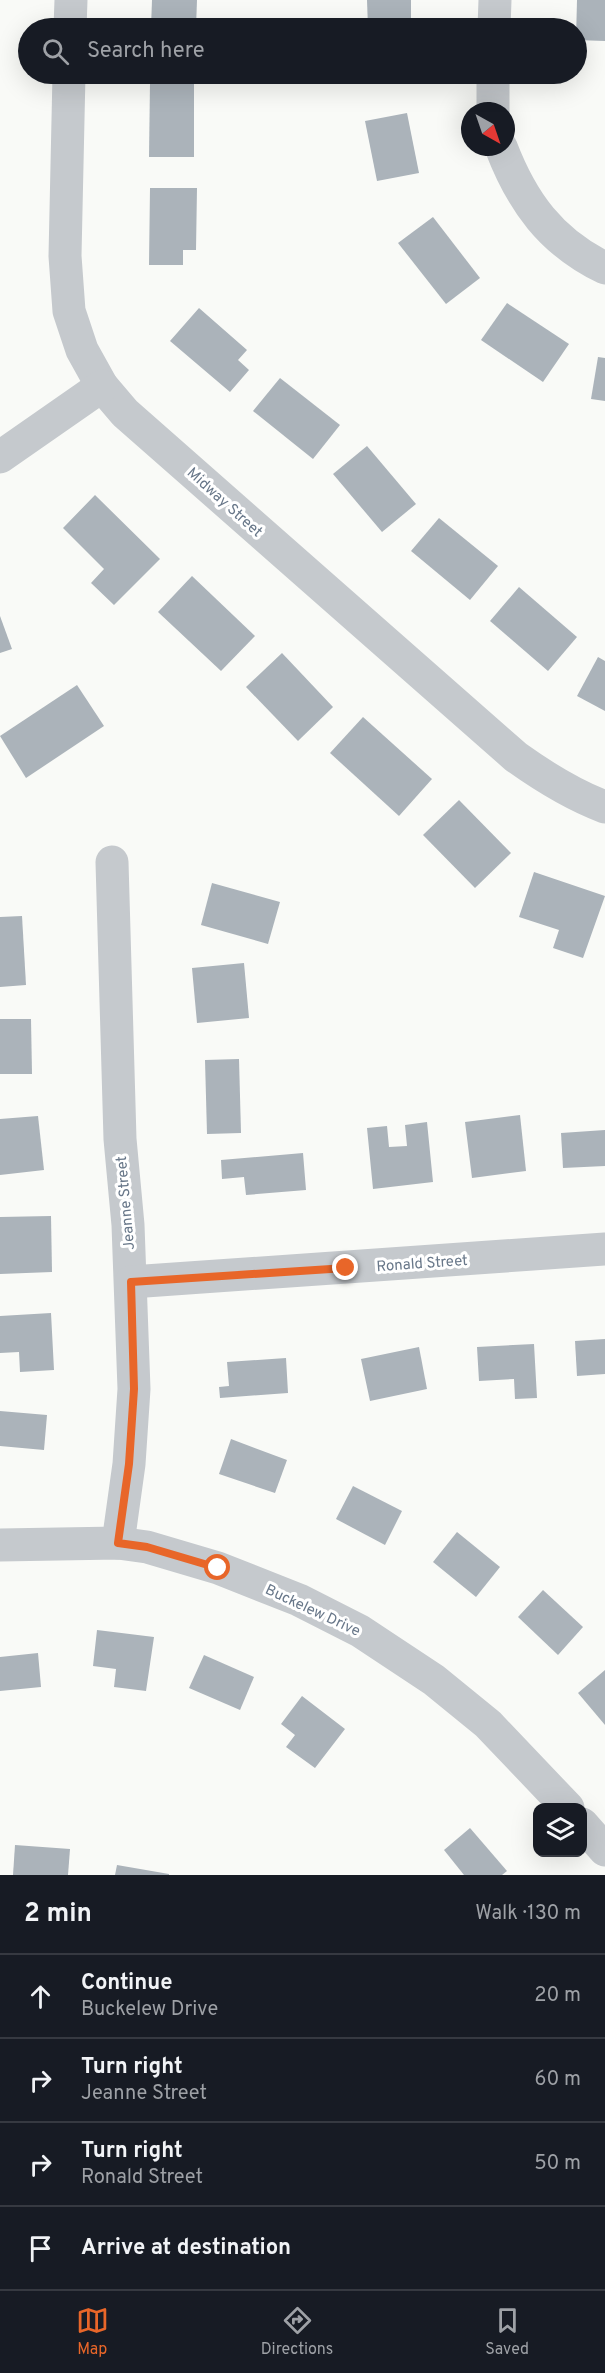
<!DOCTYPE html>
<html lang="en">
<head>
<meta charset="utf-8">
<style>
  body { margin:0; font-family:Overpass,sans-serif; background:#20242c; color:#f1f3f6 }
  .controls { position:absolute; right:18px; bottom:18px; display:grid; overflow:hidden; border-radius:12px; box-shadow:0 6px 24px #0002 }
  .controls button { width:54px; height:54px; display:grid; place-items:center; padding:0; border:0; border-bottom:2px solid #363941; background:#171b24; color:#f1f3f6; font:30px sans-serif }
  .compass { position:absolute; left:461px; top:102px; width:54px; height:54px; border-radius:50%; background:#171b24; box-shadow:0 6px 24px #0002; rotate:140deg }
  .stop { position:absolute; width:18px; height:18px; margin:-14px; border:4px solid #e86629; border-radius:50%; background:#fff }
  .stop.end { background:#e86629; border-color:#fff; box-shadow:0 2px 6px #0008 }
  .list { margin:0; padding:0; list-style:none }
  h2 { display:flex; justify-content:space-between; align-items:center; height:78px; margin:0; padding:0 24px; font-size:26px }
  h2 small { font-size:20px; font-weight:400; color:#9ea1a6 }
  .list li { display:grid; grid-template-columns:39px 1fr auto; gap:18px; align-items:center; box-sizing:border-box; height:84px; padding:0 24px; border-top:2px solid #363941 }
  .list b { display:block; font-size:22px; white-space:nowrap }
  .list p { margin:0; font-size:20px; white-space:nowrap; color:#9ea1a6 }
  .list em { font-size:20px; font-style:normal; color:#9ea1a6 }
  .icon { flex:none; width:33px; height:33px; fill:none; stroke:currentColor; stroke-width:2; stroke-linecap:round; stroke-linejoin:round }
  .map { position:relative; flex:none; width:605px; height:1875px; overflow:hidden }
  .search { position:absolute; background:#171b24; box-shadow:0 6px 24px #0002; left:18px; right:18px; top:18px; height:66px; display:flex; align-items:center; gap:15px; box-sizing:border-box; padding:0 21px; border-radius:33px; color:#9ea1a6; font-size:22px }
  .sheet { height:414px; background:#171b24 }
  nav { display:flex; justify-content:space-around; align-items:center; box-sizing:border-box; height:84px; border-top:2px solid #363941; background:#171b24; font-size:16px; color:#9ea1a6 }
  nav a { display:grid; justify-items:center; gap:3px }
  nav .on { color:#e86629 }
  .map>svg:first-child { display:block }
</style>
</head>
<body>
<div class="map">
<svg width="605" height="1875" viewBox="0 0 605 1875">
  <rect width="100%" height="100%" fill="#f9faf7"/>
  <g fill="#abb3ba">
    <path d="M152 0H197L196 28H151Z"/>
    <path d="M367 0H411V28H368Z"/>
    <path d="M577 0H605V41L576 40Z"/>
    <path d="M150 83 194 84V157H149Z"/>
    <path d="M407 113 419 173 377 181 365 121Z"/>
    <path d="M150 188H197L196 250H183V265H149Z"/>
    <path d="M433 217 480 278 446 304 398 243Z"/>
    <path d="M507 303 569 344 543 382 481 340Z"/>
    <path d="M199 308 247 350 238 360 249 370 230 392 170 341Z"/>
    <path d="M598 357 605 358V401L591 399Z"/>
    <path d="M280 378 340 425 313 459 253 411Z"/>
    <path d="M367 446 416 504 382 532 333 474Z"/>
    <path d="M95 495 160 559 114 605 91 583 104 569 63 528Z"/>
    <path d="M439 518 498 566 470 600 411 551Z"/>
    <path d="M192 576 255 636 221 671 158 612Z"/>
    <path d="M519 587 577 637 548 671 490 621Z"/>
    <path d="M0 616 12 649 0 653Z"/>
    <path d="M282 653 333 707 298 741 246 687Z"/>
    <path d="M598 657 605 661V711L577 696Z"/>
    <path d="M77 685 104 726 26 778 0 736Z"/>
    <path d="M363 717 432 779 399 816 330 753Z"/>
    <path d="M459 800 511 853 475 888 423 835Z"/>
    <path d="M534 872 605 896 583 958 553 948 559 930 519 917Z"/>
    <path d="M212 883 280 902 268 944 201 925Z"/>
    <path d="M22 916 26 985 0 987V917Z"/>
    <path d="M244 963 249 1018 197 1023 192 968Z"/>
    <path d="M0 1019H31L32 1074H0Z"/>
    <path d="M239 1059 241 1133 207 1134 205 1060Z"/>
    <path d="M520 1115 526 1171 472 1178 465 1122Z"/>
    <path d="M38 1116 44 1170 0 1175V1119Z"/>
    <path d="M427 1122 433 1182 373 1189 367 1128 387 1126 389 1147 407 1146 405 1125Z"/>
    <path d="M605 1130V1166L563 1168 561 1133Z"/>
    <path d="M303 1153 306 1190 246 1195 244 1177 222 1179 221 1160Z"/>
    <path d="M51 1216 52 1272 0 1274V1217Z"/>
    <path d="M51 1313 54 1370 20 1372 19 1352 0 1353V1316Z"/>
    <path d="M605 1339V1374L577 1376 575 1341Z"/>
    <path d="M534 1344 537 1398 515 1399 514 1379 479 1381 477 1347Z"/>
    <path d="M419 1347 427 1389 370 1401 361 1359Z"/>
    <path d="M286 1358 288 1393 220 1398 219 1387 229 1386 227 1362Z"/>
    <path d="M0 1411 47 1415 44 1450 0 1446Z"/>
    <path d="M231 1439 287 1460 275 1493 219 1474Z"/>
    <path d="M353 1486 402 1511 385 1545 336 1519Z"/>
    <path d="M457 1532 500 1567 476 1597 433 1562Z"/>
    <path d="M543 1590 583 1627 558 1655 518 1617Z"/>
    <path d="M97 1630 154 1637 146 1691 114 1687 116 1669 93 1666Z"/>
    <path d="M38 1653 41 1687 0 1691V1657Z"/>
    <path d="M204 1655 254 1677 240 1710 189 1688Z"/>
    <path d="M605 1670V1725L578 1693Z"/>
    <path d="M302 1696 345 1729 315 1768 286 1747 295 1735 281 1724Z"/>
    <path d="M470 1828 507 1871 502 1875H464L444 1850Z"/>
    <path d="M15 1845 70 1849 68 1875H13Z"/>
    <path d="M117 1865 169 1874V1875H115Z"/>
  </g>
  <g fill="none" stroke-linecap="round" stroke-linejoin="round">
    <g stroke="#c5c9cd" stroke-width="33">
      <path d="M70 28 71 0"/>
      <path d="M494 28 495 0"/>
      <path d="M69 74 65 256 69 311 82 350 102 386 125 413 516 757C544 777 573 795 605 807"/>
      <path d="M493 111V74"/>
      <path d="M501 147C522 202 551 242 605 268"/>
      <path d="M0 457 102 386"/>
      <path d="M112 862 120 1139 128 1225 134 1389 129 1464 118 1543"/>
      <path d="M131 1282 605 1249"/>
      <path d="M0 1545 118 1543 147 1547 218 1568 299 1600 360 1631 434 1680 488 1724 568 1808"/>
      <path d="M582 1824 605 1850"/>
    </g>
  </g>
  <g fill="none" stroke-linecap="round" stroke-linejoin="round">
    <path stroke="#e86629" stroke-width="8" d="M218 1568 147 1547 118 1543 129 1464 134 1389 131 1282 346 1268"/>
  </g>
  <g text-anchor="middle" stroke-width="6" stroke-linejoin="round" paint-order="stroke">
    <g font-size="15" fill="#687789" stroke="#fff">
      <text transform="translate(225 502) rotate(42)" y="5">Midway Street</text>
      <text transform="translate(125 1203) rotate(-95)" y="5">Jeanne Street</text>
      <text transform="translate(422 1263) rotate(-4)" y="5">Ronald Street</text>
      <text transform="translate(313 1610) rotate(25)" y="5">Buckelew Drive</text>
    </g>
  </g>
</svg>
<div class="controls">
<button><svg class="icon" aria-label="layers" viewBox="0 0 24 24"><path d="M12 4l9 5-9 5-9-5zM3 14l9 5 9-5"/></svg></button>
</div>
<svg class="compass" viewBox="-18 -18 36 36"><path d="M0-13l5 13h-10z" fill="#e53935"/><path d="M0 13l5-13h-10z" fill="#9ea1a6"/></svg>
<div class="stop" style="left:218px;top:1568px"></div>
<div class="stop end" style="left:346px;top:1268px"></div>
<div class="search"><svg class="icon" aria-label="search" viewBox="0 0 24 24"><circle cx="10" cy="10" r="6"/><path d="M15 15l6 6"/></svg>Search here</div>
</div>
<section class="sheet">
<h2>2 min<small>Walk · 130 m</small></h2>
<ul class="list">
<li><svg class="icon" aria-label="ahead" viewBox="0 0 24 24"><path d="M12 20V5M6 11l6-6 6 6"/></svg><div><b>Continue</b><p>Buckelew Drive</p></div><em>20 m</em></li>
<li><svg class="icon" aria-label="right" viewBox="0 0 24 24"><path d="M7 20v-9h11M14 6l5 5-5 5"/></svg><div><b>Turn right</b><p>Jeanne Street</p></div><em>60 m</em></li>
<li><svg class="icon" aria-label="right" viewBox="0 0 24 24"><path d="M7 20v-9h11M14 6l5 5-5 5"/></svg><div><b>Turn right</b><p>Ronald Street</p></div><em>50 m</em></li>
<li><svg class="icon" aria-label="arrive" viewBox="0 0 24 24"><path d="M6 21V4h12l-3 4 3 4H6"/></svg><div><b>Arrive at destination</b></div></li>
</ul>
</section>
<nav>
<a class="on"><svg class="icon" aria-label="map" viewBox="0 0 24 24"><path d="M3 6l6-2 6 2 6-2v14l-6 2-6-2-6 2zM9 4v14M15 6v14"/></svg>Map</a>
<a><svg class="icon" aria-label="directions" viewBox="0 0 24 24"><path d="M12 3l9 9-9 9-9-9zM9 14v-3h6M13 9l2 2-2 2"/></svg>Directions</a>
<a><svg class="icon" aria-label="saved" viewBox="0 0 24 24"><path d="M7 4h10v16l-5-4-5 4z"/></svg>Saved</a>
</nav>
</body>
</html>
